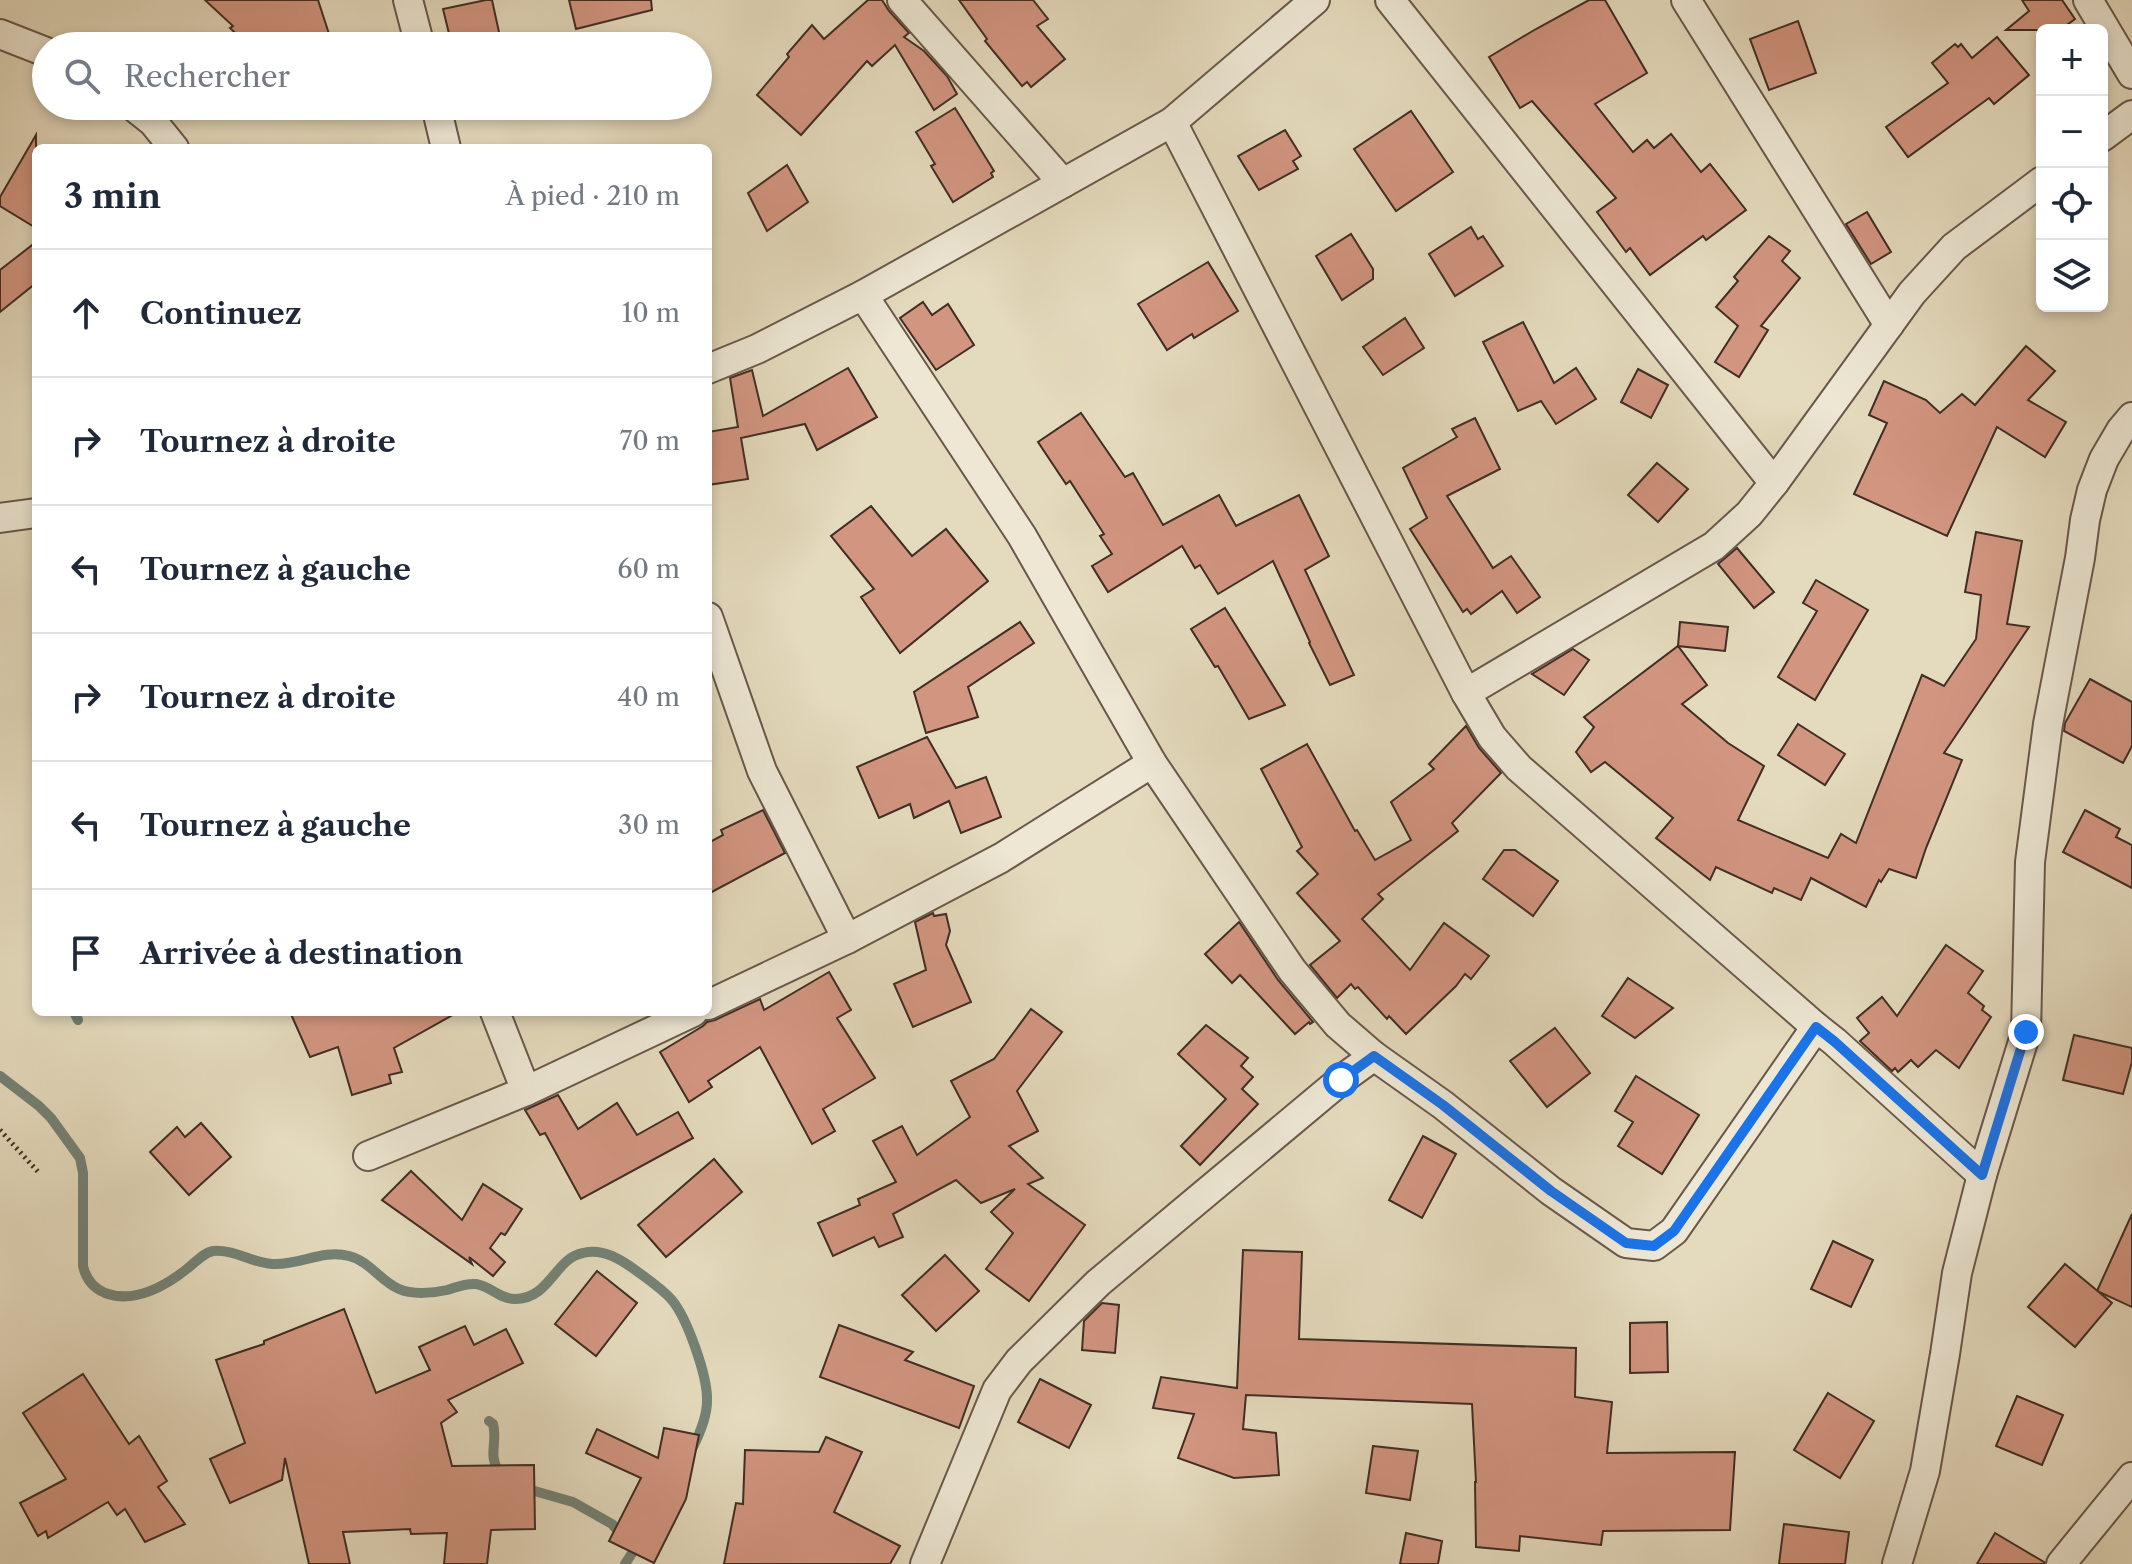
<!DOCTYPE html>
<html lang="fr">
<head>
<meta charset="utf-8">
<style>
  body { margin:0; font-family:"Libre Caslon Text",serif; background:#f6f6f7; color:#1f2937 }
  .controls { position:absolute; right:24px; top:24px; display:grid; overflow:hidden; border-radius:12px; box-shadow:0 4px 12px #0003 }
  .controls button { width:72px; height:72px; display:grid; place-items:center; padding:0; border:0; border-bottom:2px solid #e0e1e3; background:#fff; color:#1f2937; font:40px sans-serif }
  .stop { position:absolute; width:24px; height:24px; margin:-18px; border:6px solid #1a73e8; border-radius:50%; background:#fff }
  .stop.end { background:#1a73e8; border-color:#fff; box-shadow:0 2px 8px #0008 }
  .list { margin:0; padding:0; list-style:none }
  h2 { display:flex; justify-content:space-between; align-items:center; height:104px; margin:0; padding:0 32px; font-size:34px }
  h2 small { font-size:26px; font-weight:400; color:#747a83 }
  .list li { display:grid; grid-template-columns:52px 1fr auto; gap:24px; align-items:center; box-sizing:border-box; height:128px; padding:0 32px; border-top:2px solid #e0e1e3 }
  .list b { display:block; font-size:30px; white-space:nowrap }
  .list em { font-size:26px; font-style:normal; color:#747a83 }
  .icon { flex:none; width:44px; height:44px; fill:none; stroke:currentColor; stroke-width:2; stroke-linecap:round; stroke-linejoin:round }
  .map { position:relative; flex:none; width:2132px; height:1564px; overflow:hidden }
  .search { position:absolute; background:#fff; box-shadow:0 4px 12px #0003; left:32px; top:32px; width:680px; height:88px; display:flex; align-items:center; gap:20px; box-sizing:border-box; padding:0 28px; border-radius:44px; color:#747a83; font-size:30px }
  .panel { position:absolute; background:#fff; box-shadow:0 4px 12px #0003; left:32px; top:144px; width:680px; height:872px; border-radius:12px }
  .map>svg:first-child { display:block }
</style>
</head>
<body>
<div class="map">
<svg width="2132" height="1564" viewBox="0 0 2132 1564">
  <rect width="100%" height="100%" fill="#e4dabd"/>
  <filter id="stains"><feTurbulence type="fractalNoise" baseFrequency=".0025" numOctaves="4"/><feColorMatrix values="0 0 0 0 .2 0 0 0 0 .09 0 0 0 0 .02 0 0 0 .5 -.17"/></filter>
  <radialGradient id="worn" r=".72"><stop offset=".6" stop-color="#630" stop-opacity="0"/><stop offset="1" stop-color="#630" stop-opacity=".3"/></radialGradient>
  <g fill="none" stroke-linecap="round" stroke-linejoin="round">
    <g stroke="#748275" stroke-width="10">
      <path d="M74 1012 78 1020"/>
      <path d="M0 1076 39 1106 51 1118 80 1158 83 1173V1266C86 1279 93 1288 105 1293 134 1304 166 1286 188 1268 196 1262 203 1253 213 1251 233 1249 253 1263 272 1264 299 1266 322 1249 349 1256 370 1261 380 1281 399 1289 412 1295 434 1293 447 1290 457 1287 465 1283 476 1284 490 1286 500 1299 515 1299 550 1299 555 1258 583 1253 604 1248 622 1260 638 1272 649 1280 662 1289 671 1299 687 1317 708 1377 707 1401 707 1416 700 1433 693 1447"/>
      <path d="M489 1421 493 1424C498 1444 487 1454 500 1474"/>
      <path d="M524 1488 573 1502 612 1524 623 1536"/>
      <path d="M625 1564 640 1541"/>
    </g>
  </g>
  <g fill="#d29580" stroke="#402d24" stroke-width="2">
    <path d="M205 0H318L331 40 312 46H249L230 28 233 26Z"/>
    <path d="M486 0H492L502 46H452L443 9Z"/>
    <path d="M569 0H651L652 10 576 29Z"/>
    <path d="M868 0H882L889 11 909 33 904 37 924 51 947 76 957 94 934 110 895 45 872 66 867 61 801 135 757 95 789 57 787 54 812 25 824 39Z"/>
    <path d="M959 0H1033L1048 19 1037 26 1065 59 1031 87 1027 82 1022 86 985 41 987 39Z"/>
    <path d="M1589 0H1605L1647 73 1595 104 1633 152 1647 140 1654 148 1671 134 1701 172 1710 164 1746 210 1706 240 1703 236 1650 275 1630 248 1626 252 1597 212 1616 198 1532 101 1520 108 1489 57 1536 29Z"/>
    <path d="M2022 0H2062L2075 19 2060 30H2006L2029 11Z"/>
    <path d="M1798 21 1816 73 1769 90 1750 39Z"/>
    <path d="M1997 37 2029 75 1994 104 1989 98 1908 157 1886 127 1948 83 1932 63 1955 44 1958 47 1961 44 1972 58Z"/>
    <path d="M955 108 994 171 991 173 993 177 953 202 931 166 935 164 916 132Z"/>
    <path d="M1411 111 1453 172 1396 211 1354 149Z"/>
    <path d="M1285 130 1301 156 1293 161 1298 169 1259 190 1238 156Z"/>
    <path d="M36 135V228L0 206V197Z"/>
    <path d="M787 165 808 202 767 231 748 193Z"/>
    <path d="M1867 212 1891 252 1871 264 1846 224Z"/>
    <path d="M1471 227 1478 239 1483 236 1503 266 1455 296 1429 254Z"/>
    <path d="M1351 234 1373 269V279L1342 300 1316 256Z"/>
    <path d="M1769 236 1790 251 1782 261 1800 278 1761 326 1768 330 1739 377 1715 362 1738 326 1716 307 1738 281 1734 277Z"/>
    <path d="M36 242V283L0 312V270Z"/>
    <path d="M1208 262 1238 311 1194 338 1192 334 1167 350 1138 304Z"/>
    <path d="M923 302 932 315 948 304 974 345 936 370 900 318Z"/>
    <path d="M1405 318 1424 348 1383 375 1363 347Z"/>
    <path d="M1523 322 1554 383 1576 368 1596 399 1556 424 1541 401 1518 411 1483 342Z"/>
    <path d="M2026 346 2055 371 2028 400 2066 422 2045 457 1997 427 1947 536 1854 494 1887 423 1869 415 1884 381 1926 400 1940 413 1962 394 1975 405Z"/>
    <path d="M848 368 877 417 817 450 805 424 741 438 748 479 708 485V432L738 427 730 378 752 370 763 416Z"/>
    <path d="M1638 369 1668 385 1651 418 1621 402Z"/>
    <path d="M1081 413 1125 477 1133 473 1163 525 1219 495 1236 526 1299 495 1329 556 1305 570 1354 675 1330 685 1309 643 1310 642 1273 561 1218 594 1200 565 1195 568 1182 546 1108 592 1092 566 1112 554 1100 536 1104 534 1070 481 1066 484 1038 442Z"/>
    <path d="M1475 418 1500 469 1447 496 1493 568 1511 556 1540 597 1517 613 1502 591 1471 614 1467 609 1463 612 1410 529 1427 518 1403 468 1457 437 1452 429Z"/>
    <path d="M1657 463 1688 489 1658 522 1628 495Z"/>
    <path d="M871 506 912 556 946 529 988 581 900 653 861 597 874 589 831 536Z"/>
    <path d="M1976 532 2022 541 2007 624 2029 627 1944 753 1962 760 1926 848 1916 878 1889 869 1881 882 1879 880 1866 907 1811 878 1801 900 1774 888 1772 893 1716 867 1710 880 1656 838 1673 818 1605 762 1591 772 1576 752 1594 727 1584 717 1678 646 1707 685 1682 704 1728 743 1764 766 1738 820 1828 858 1841 834 1856 843 1922 675 1944 686 1976 639 1981 595 1965 592Z"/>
    <path d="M1737 548 1774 592 1754 608 1718 564Z"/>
    <path d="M1816 580 1868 610 1815 700 1778 677 1817 611 1803 603Z"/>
    <path d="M1225 608 1285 705 1249 719 1218 666 1215 667 1191 629Z"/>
    <path d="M1020 622 1034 643 968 687 978 717 926 733 914 692Z"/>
    <path d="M1680 622 1728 627 1725 651 1678 646Z"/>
    <path d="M1573 649 1589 660 1564 695 1532 674Z"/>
    <path d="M2090 679 2132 702V746L2123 763 2064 731 2065 723Z"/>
    <path d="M1798 724 1845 754 1825 785 1778 755Z"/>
    <path d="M1466 726 1479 748 1501 773 1452 823 1458 831 1378 894 1383 899 1362 919 1410 970 1444 923 1489 956 1471 979 1465 974 1456 986 1406 1034 1389 1016 1387 1019 1358 987 1355 989 1351 984 1337 998 1310 965 1340 941 1297 893 1318 874 1297 851 1302 847 1261 769 1307 744 1355 831 1357 830 1375 860 1411 840 1391 802 1434 769 1429 764Z"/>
    <path d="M927 737 956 788 986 777 1001 817 961 833 949 801 914 818 910 804 879 818 857 767Z"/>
    <path d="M763 810 785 853 708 894V843L723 835 721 830Z"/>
    <path d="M2085 810 2120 829 2116 837 2132 845V888L2063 852Z"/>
    <path d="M1504 850H1515L1558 881 1533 916 1483 879Z"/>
    <path d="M933 913 934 916 946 914 950 931 946 945 971 1002 913 1027 894 984 926 970 915 922Z"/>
    <path d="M1239 922 1278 980 1313 1022 1310 1024 1309 1022 1295 1034 1240 975 1232 983 1205 954Z"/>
    <path d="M1946 945 1983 971 1968 993 1984 1006 1982 1010 1991 1017 1959 1068 1936 1050 1918 1067 1911 1060 1898 1072 1895 1068 1892 1071 1860 1041 1869 1033 1857 1018 1882 997 1897 1016Z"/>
    <path d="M829 972 851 1010 837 1018 875 1078 823 1109 835 1131 812 1144 760 1047 708 1081 712 1087 689 1102 660 1052 703 1026 707 1022 715 1020 760 999 764 1010Z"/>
    <path d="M1628 978 1673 1008 1635 1038 1602 1016Z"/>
    <path d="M1031 1009 1062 1032 1017 1091 1038 1131 1009 1146 1043 1178 1028 1184 1085 1225 1029 1301 986 1269 1013 1233 991 1212 1015 1189 981 1203 956 1180 893 1214 903 1237 879 1247 874 1237 833 1256 818 1223 860 1205 858 1199 896 1182 873 1141 902 1126 917 1155 970 1117 951 1081 994 1059Z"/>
    <path d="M290 1012H458L394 1048 402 1072 389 1075 391 1083 352 1095 338 1047 310 1057Z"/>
    <path d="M1206 1025 1248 1058 1241 1066 1253 1077 1242 1089 1258 1104 1200 1165 1181 1146 1226 1099 1178 1054Z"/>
    <path d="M1555 1028 1590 1073 1547 1107 1510 1061Z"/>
    <path d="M2074 1035 2132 1048V1062L2123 1094 2063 1080Z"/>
    <path d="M1636 1076 1699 1115 1662 1174 1618 1146 1633 1122 1615 1111Z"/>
    <path d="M558 1095 578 1129 617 1103 637 1135 678 1112 693 1138 581 1199 545 1133 540 1135 525 1110Z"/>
    <path d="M201 1123 231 1157 189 1195 150 1152 177 1127 185 1137Z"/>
    <path d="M1423 1136 1456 1154 1422 1218 1389 1200Z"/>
    <path d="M714 1159 742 1192 666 1257 638 1225Z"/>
    <path d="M411 1171 462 1220 483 1184 522 1209 505 1235 501 1233 490 1248 505 1262 493 1276 469 1257 472 1264 382 1200Z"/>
    <path d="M2132 1214V1307L2097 1291Z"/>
    <path d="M1833 1241 1873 1260 1851 1307 1811 1289Z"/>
    <path d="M1243 1250 1302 1252 1299 1339 1576 1348 1575 1397 1612 1402 1607 1453 1735 1452 1730 1530 1603 1531 1601 1545 1520 1536 1519 1551 1476 1547 1475 1482H1476L1472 1404 1246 1395 1243 1429 1276 1433 1279 1475 1234 1478 1178 1458 1194 1414 1153 1408 1161 1377 1237 1388Z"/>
    <path d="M945 1255 979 1291 936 1331 902 1295Z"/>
    <path d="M2065 1264 2112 1303 2075 1347 2028 1307Z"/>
    <path d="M597 1271 637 1303 596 1356 555 1324Z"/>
    <path d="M1102 1303 1119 1305 1115 1353 1082 1350 1084 1321Z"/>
    <path d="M344 1309 376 1393 430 1370 419 1347 465 1326 474 1345 506 1329 523 1363 448 1400 457 1412 441 1423 452 1466 534 1465 535 1529 491 1530 487 1564H444L447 1533 411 1534 410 1529 343 1532 350 1564H309L285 1458 282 1480 230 1503 210 1459 245 1443 216 1360 264 1344V1341Z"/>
    <path d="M1667 1322 1668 1372 1630 1373V1323Z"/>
    <path d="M839 1325 913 1352 905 1360 974 1386 959 1428 820 1377Z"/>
    <path d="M83 1374 129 1444 139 1436 167 1481 158 1487 185 1524 145 1542 125 1509 117 1515 108 1502 48 1538 46 1531 38 1536 20 1503 66 1479 23 1413Z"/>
    <path d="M1040 1379 1091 1405 1069 1448 1018 1422Z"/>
    <path d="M1828 1393 1874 1421 1840 1478 1794 1450Z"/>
    <path d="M2017 1396 2063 1415 2042 1465 1996 1446Z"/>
    <path d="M664 1428 699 1435 686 1499 654 1563 609 1541 641 1478 586 1453 597 1429 658 1458Z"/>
    <path d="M826 1437 862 1452 834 1512 900 1546 890 1564H724L736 1503 743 1504 745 1450 819 1452Z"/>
    <path d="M1373 1446 1418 1451 1410 1500 1366 1493Z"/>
    <path d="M1784 1524 1849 1532 1845 1564H1779Z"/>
    <path d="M1406 1533 1442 1541 1438 1564H1400Z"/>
    <path d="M1995 1533 2044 1562V1564H1977Z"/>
  </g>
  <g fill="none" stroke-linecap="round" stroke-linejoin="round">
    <g stroke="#69584a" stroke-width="32">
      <g id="street">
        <path d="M408 0 420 46"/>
        <path d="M902 0 1063 183"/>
        <path d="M1390 0 1774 483"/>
        <path d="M1686 0 1889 325"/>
        <path d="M2088 0 2132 74"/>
        <path d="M0 34 46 52"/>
        <path d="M133 106 153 122 174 148"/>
        <path d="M436 106 446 148"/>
        <path d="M1172 122 1466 693 1492 737 1519 768 1816 1027"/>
        <path d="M2102 137 2132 115"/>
        <path d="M863 295 1022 536 1152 763 1292 970 1338 1025 1374 1056 1443 1105 1551 1191 1626 1243 1654 1246 1674 1231 1816 1027 1835 1042 1982 1175"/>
        <path d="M708 369 757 349 863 295 1172 122 1315 0"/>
        <path d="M0 518 36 513"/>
        <path d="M708 617 762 771 847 939"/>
        <path d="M1466 693 1714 546 1749 514 1774 483 1912 293 1954 247 2042 181"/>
        <path d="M708 1005 847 939 1001 858 1152 763"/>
        <path d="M495 1012 526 1091"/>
        <path d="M368 1156 526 1091 693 1012"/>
        <path d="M925 1564 997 1390 1019 1361 1098 1283 1341 1080 1374 1056"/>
        <path d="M1897 1564 1925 1471 1945 1354 1957 1273 1982 1175 2026 1032 2030 862 2048 724 2080 558 2085 520 2092 490 2104 459 2121 430 2132 417"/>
        <path d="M2061 1564 2132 1477"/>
      </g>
    </g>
    <path stroke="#402d24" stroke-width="5" stroke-dasharray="2 4" stroke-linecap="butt" d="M0 1130 40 1174"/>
    <use href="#street" stroke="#ede7d4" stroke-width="28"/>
  </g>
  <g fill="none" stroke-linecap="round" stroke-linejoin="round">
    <path stroke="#1a73e8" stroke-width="10" d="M1341 1080 1374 1056 1443 1105 1551 1191 1626 1243 1654 1246 1674 1231 1816 1027 1835 1042 1982 1175 2026 1032"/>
  </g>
  <rect width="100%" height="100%" filter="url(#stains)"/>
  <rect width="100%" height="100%" fill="url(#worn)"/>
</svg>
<div class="controls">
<button>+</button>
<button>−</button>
<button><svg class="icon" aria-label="locate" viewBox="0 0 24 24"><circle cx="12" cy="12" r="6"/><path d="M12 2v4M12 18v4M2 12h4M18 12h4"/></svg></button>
<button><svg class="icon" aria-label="layers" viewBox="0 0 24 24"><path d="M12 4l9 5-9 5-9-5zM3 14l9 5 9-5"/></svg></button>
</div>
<div class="stop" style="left:1341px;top:1080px"></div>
<div class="stop end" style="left:2026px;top:1032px"></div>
<div class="search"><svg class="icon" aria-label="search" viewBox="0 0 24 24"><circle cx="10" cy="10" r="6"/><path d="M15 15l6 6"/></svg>Rechercher</div>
<section class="panel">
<h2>3 min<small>À pied · 210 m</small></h2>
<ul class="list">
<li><svg class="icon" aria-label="ahead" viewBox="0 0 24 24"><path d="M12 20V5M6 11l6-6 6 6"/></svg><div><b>Continuez</b></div><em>10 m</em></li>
<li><svg class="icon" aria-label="right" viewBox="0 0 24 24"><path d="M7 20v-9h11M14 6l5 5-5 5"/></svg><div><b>Tournez à droite</b></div><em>70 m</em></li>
<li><svg class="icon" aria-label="left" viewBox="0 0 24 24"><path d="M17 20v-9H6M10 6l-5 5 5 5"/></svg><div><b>Tournez à gauche</b></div><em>60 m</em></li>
<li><svg class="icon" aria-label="right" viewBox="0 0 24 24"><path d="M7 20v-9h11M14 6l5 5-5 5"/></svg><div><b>Tournez à droite</b></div><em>40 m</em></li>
<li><svg class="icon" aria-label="left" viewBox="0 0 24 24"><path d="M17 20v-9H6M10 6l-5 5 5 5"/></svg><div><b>Tournez à gauche</b></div><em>30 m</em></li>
<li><svg class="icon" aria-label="arrive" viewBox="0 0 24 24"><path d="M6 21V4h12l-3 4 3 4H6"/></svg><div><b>Arrivée à destination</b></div></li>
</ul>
</section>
</div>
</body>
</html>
